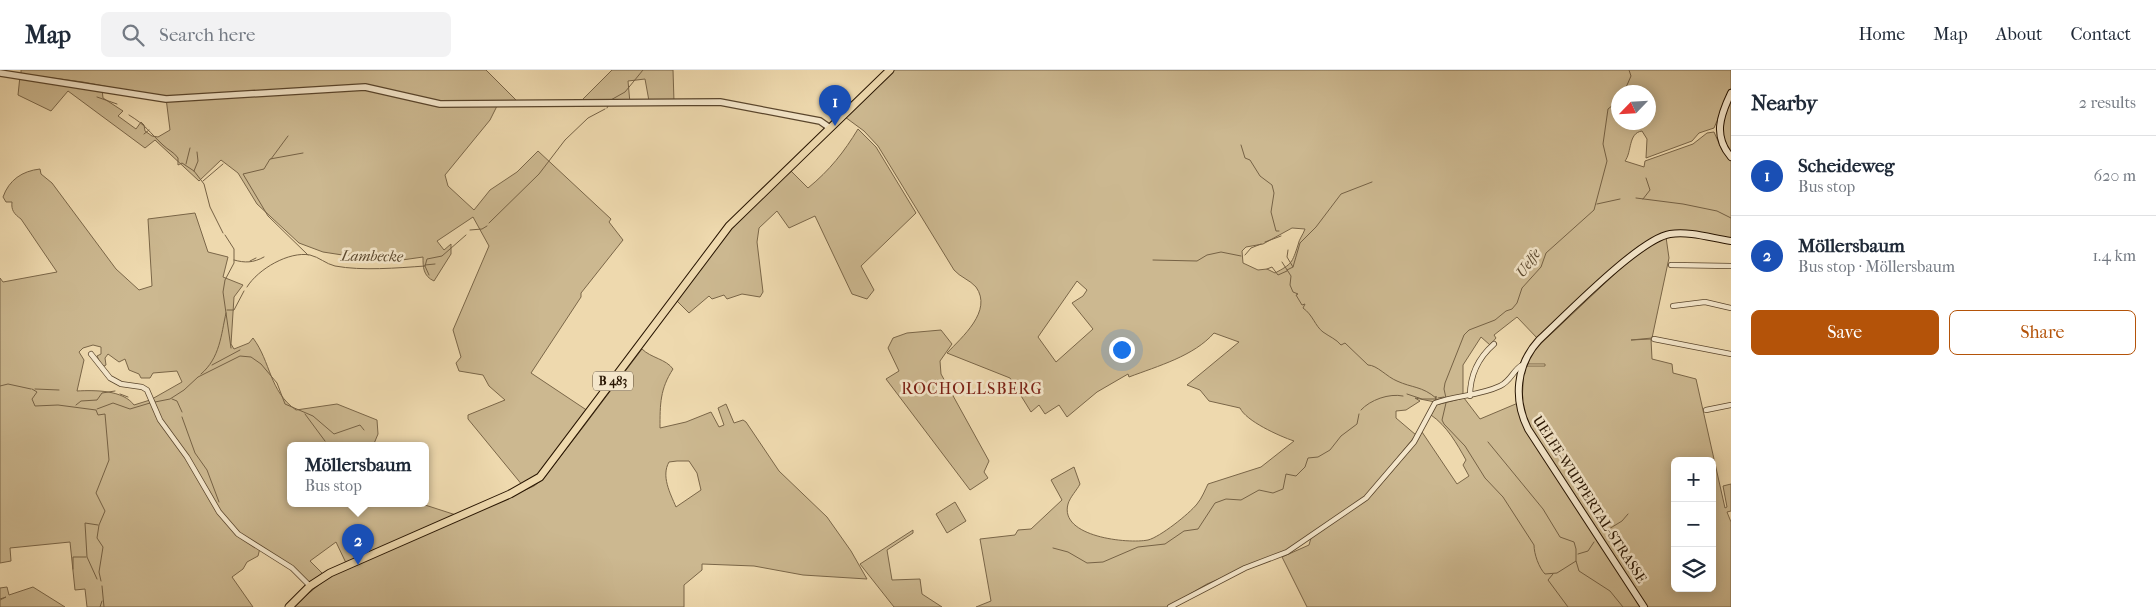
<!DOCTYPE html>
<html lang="en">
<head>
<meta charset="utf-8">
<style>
  body { margin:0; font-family:"IM FELL French Canon",serif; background:#f2f2f3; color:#1f2937 }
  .controls { position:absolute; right:15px; bottom:15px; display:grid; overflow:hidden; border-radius:8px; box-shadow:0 2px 12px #0003 }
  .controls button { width:45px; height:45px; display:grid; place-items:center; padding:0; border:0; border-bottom:1px solid #e0e1e3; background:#fff; color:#1f2937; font:25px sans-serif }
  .compass { position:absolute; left:1611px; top:15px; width:45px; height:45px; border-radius:50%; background:#fff; box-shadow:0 2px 12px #0003; rotate:245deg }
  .you { position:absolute; left:1121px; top:279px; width:18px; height:18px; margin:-12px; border:4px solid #fff; border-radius:50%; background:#1a73e8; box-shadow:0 0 0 8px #1a73e833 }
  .badge { display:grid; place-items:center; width:32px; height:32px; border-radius:50%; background:#b45309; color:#fff; font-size:16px; font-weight:700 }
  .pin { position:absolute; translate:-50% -41px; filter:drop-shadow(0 1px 2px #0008) }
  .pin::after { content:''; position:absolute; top:26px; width:18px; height:15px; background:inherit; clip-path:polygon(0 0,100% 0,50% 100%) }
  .popup { position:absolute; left:287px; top:372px; width:142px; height:65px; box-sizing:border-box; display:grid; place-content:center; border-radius:8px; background:#fff; filter:drop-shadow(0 1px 4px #0005); font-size:16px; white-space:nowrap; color:#747a83 }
  .popup b { font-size:19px; color:#1f2937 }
  .popup::after { content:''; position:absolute; left:50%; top:100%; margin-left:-10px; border:10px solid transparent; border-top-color:#fff }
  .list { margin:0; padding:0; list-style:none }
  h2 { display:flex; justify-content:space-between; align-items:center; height:65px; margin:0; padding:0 20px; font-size:21px }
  h2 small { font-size:16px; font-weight:400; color:#747a83 }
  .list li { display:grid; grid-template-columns:32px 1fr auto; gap:15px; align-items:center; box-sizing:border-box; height:80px; padding:0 20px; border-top:1px solid #e0e1e3 }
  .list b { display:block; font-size:19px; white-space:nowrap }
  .list p { margin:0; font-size:16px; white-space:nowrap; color:#747a83 }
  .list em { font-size:16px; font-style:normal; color:#747a83 }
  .actions { display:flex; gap:10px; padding:15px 20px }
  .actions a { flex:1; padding:11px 0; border:1px solid #b45309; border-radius:8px; text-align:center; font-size:18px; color:#b45309 }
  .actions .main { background:#b45309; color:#fff }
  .icon { flex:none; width:28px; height:28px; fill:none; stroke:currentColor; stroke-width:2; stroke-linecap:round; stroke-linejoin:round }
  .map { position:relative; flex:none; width:1731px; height:537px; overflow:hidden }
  header { display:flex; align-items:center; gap:30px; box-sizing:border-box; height:70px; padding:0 25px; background:#fff; border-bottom:1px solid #e0e1e3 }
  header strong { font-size:24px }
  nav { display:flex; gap:28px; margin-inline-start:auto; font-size:18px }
  .search { width:350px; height:45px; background:#f2f2f3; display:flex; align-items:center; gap:12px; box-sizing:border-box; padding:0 18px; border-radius:8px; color:#747a83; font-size:19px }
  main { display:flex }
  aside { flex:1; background:#fff }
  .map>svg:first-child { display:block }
</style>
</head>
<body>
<header>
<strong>Map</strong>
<div class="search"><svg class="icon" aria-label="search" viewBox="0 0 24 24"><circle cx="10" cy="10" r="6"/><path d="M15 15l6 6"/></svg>Search here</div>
<nav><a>Home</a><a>Map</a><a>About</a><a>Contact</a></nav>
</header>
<main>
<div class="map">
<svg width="1731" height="537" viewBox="0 0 1731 537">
  <rect width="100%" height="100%" fill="#eed9ae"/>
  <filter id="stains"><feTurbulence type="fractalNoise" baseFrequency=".004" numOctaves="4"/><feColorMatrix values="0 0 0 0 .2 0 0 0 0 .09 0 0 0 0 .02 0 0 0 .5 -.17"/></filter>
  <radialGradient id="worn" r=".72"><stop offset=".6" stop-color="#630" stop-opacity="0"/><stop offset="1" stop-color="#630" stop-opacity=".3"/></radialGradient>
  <g fill="#ccb890" stroke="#7a6648" fill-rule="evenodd">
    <path d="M21 0H486L519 33 498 34 490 50 445 105 448 116 474 140 490 120 517 102 538 81 611 149 609 152 623 170 581 223V227L531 303 588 341 539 405 523 416 468 349V345L505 330 489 316 483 305 459 301 456 293 461 287 453 260 489 176 473 147 437 171 444 180 451 174V184L434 211C423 206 423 197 423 187L388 192 323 182 299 173 257 134 238 103 221 90 199 111 155 70 145 78 68 21 51 41 18 25 20 6 102 19 103 28 123 41 118 46 136 59 141 52 144 55 145 61 152 66 158 67 170 60 166 28 83 12 21 4Z"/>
    <path d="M612 0H673L674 32 649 31 645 9 628 11 630 33H579Z"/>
    <path d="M892 0H1731V18L1714 58 1699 63 1692 71 1646 88 1647 69 1642 61C1628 63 1632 82 1625 91L1644 97 1645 91 1693 74 1707 63 1714 62 1722 80 1731 91V169L1688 163 1650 171 1538 269 1517 247 1494 265 1496 268 1490 275 1481 267 1463 295V325L1436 330V326L1435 332 1415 328 1420 331 1406 340 1396 341V348L1416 365 1365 427 1284 482 1207 514 1168 537H976L991 531 980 469 1015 465 1018 460 1031 459 1062 430 1051 410 1074 397 1080 414C1077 420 1070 427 1068 434 1059 467 1128 474 1148 470 1160 467 1189 444 1197 434 1202 428 1205 420 1208 414L1261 397 1294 371C1279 366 1246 351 1240 338L1209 331 1200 320 1187 315 1239 272 1214 263C1194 286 1158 296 1129 307L1128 304 1097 322 1067 347 1059 335 1045 344 1039 335 1031 342 1010 308 947 283C962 267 993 241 976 217 970 210 960 207 954 200L878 76 864 61 845 47ZM1618 22H1648V52H1618ZM1292 158 1305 159C1303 165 1299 169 1298 175 1292 193 1292 194 1275 203L1267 199 1258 200 1243 193 1242 181 1246 177 1263 174ZM1077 211 1087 220 1083 226 1072 233 1093 259 1056 292 1038 267Z"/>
    <path d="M1731 31V85C1719 67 1721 49 1731 31Z"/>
    <path d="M858 59 876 77 916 143 861 196 874 220 867 229 852 224 815 146 789 158 777 141 759 158 757 172 763 222 760 227 742 224 727 229 724 225 712 229 709 226 689 243 677 231 720 170 789 99 808 118C830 100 844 82 858 59Z"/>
    <path d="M40 99 41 104 52 113 116 199 139 220 152 216 148 149 195 143 208 182 228 187 223 207 243 215 234 227 231 274 234 279 249 273 253 268C271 292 269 321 296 340L337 334 377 350 378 364 373 376H290V434H422L456 445 346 493 336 472 310 491 323 504 309 514 293 498 260 478 258 486 247 492 243 499 232 507 253 537H87L85 519 75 520 70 472 10 478 11 491 0 493V208L3 212 57 202 21 149C14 144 11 140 12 132H6L3 127C9 110 22 101 40 99ZM93 275 101 277V284L97 286 102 297 106 295 105 288 108 284 119 292 125 289 129 300 139 304 141 308H150L153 303 177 301 182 312 152 329 161 349 231 457C212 439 203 413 189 392 176 371 160 353 150 330L134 335C123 320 95 320 77 321L84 290 79 282 83 278Z"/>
    <path d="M1666 167 1669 188 1652 268 1631 270 1651 269 1652 289 1672 294 1673 303 1696 309 1725 438 1727 437 1723 416 1731 414V441L1727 442 1731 452V537H1645L1527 352 1522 333 1524 296H1545V294H1525L1532 282 1637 183ZM1675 391H1712V518H1675Z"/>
    <path d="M941 260 952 274 940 291 941 304 989 391 984 402 988 408 970 420 886 309 899 301 888 278 893 268 907 263Z"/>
    <path d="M642 279C651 288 666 289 673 299 660 319 660 334 660 358L686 352 711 342 719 357 724 355 718 338 726 334 734 353 743 350 746 352 779 401 827 447 851 481 867 509 803 505 754 496 702 494V500L684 515V537H294V535L330 506 534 416 543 409 584 356ZM677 391H689L697 403 701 420 676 437C670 423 661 406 669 392Z"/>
    <path d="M1464 328 1480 349 1518 333 1521 347 1642 537H1307L1282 487 1309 475 1311 468 1370 427 1412 378 1422 362 1457 414 1469 406 1463 395 1466 390C1457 374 1447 356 1431 345L1436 335Z"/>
    <path d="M955 432 966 451 947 463 936 444Z"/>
    <path d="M913 460V463L887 480 892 510 920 509 922 524 942 537H894L860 494Z"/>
    <path d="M7 517 9 525 33 517 65 537H0V530L6 527 0 529V518Z"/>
  </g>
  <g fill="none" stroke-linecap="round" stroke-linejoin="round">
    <g stroke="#766245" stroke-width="1">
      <path d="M1624 22 1631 6 1629 0"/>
      <path d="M97 27 117 34"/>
      <path d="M609 31 625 22 643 0"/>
      <path d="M607 38 608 36"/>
      <path d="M129 45C147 56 148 61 163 75 168 80 174 82 178 88V95L182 93 194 101 204 114 210 137 223 163"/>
      <path d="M144 64 149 60"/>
      <path d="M1241 75 1245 88 1250 90 1260 106 1272 115 1274 123 1271 142 1276 161H1279"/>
      <path d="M303 83 270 89 264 99 243 104 268 146 308 185"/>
      <path d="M271 89 288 66"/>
      <path d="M186 94 190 78"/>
      <path d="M194 101 198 91 197 82"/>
      <path d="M203 111 223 94"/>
      <path d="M1636 128 1683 134 1717 141 1731 148"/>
      <path d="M1643 129 1650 120 1646 108"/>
      <path d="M1597 134 1620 129"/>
      <path d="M489 153 539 104 565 70 588 48 605 39"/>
      <path d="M470 160 482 159 487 156"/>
      <path d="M225 165 234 179V193L225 210 223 222 231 278"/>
      <path d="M1265 172 1281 166"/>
      <path d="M1245 185 1251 178 1261 174"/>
      <path d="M234 190C245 193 253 193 264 187"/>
      <path d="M1153 190 1197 191 1207 185 1221 182 1241 186"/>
      <path d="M250 191 256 188"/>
      <path d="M1282 192 1291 206 1290 215 1293 222 1298 224 1296 225 1302 235 1305 234 1303 238C1313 245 1315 256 1323 262 1330 267 1336 269 1341 275L1345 273 1368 295C1377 295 1387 307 1397 311 1412 318 1422 316 1436 328"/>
      <path d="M425 195 435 194"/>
      <path d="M425 196 429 205"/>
      <path d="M1293 197 1300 173 1316 157 1341 124 1372 112"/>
      <path d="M1267 199 1272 197 1278 205 1287 201"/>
      <path d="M1287 200 1293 197 1287 187 1288 180"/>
      <path d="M247 217C258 199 289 181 310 185 319 187 326 194 335 196 362 201 397 198 425 196L427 189 442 186 466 165"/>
      <path d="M227 240H234L244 221"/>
      <path d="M212 295 240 280"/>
      <path d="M201 304C220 288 221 265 226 243"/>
      <path d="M0 316 8 314 31 319"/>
      <path d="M32 319 37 322 32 329 35 336 58 335 96 340 98 345 105 344 109 390 96 423 105 441 99 455 97 468 103 477 99 502 101 511"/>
      <path d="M35 319 59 320"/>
      <path d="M120 324 128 327"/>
      <path d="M1407 324 1422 329H1435"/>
      <path d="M1438 328 1444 327"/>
      <path d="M1446 328 1444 319 1445 313 1464 265 1469 260 1495 250 1506 241 1512 239 1517 233 1522 218 1541 197 1546 183 1594 140 1607 91 1603 74 1608 39 1618 31"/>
      <path d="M172 329 177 331 182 342"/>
      <path d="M155 332 170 329 184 320 198 307 240 286 251 287 261 294 277 313 285 334 313 346 334 364 360 355 364 360"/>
      <path d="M1446 333 1442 350 1444 354 1465 376 1485 408 1503 427 1534 475C1534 484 1539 498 1545 504L1557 503 1576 491 1579 501 1610 521 1623 537"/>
      <path d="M76 335 81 331 97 330 102 323 115 321"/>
      <path d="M97 339 113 333 130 339 150 333"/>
      <path d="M1361 340C1370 330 1389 323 1403 326"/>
      <path d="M305 344 325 371"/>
      <path d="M182 347 195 383 207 400 219 432"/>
      <path d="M1488 372 1543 439 1560 467 1574 472 1576 479V491"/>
      <path d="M1604 462 1622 451 1628 444"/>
      <path d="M1053 478 1068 482 1087 493 1103 492 1138 477 1165 474 1184 461 1198 459 1215 433 1226 429 1241 430 1259 420 1273 423 1283 419 1286 404 1296 406 1305 397 1308 388 1318 387 1330 380 1341 366 1357 354 1359 344"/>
      <path d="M1578 484 1588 481 1594 472"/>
      <path d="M73 499V487H86"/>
      <path d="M1553 504 1548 510 1568 537"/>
      <path d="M97 509 87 487 85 453 98 455"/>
      <path d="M102 516 104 537"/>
      <path d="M100 537 102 531"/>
    </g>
    <g stroke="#59452c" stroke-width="6">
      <g id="minor">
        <path d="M1671 195 1731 196"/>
        <path d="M1673 236 1705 232 1731 238"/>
        <path d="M1654 269 1731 284"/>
        <path d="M91 284 110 308 121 314 142 317 147 320 160 350 187 387 219 442 238 464 292 498 310 516"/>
        <path d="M1470 326C1470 305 1478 288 1494 274"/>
        <path d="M1706 340 1731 335"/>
        <path d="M1170 537 1245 498 1287 482 1366 428 1414 372 1435 333C1457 325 1479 326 1500 316 1511 311 1513 300 1522 295"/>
      </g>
    </g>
    <g stroke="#59452c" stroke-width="8">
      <path id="tertiary" d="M0 3 166 29 365 17 440 34 720 32 820 51 830 58"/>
    </g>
    <g stroke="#271400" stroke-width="8">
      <g id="secondary">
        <path d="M1731 23C1720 46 1713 66 1731 87"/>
        <path d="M1644 537 1528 359C1513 329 1516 295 1539 270 1564 247 1639 169 1670 164 1690 161 1711 168 1731 171"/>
      </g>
    </g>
    <g stroke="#271400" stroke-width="9">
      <path id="primary" d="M289 537 310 516 330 503 510 424 540 407 729 156 890 0"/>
    </g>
    <use href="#minor" stroke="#f4e6ca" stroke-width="4.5"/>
    <use href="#tertiary" stroke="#f4e6ca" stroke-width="5.5"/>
    <use href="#secondary" stroke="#f4e6ca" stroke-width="6"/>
    <use href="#primary" stroke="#eed9ae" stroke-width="7"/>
  </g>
  <g text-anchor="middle" stroke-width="5" stroke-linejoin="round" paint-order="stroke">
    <rect fill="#f4e6ca" stroke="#64533d" stroke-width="1" x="593" y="301.5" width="40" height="19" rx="4"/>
    <g font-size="12" font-weight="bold" fill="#271400">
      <text x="613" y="315">B 483</text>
    </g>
    <g font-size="14" fill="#271400" stroke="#f4e6ca">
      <text transform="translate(1590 429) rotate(57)" y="5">UELFE-WUPPERTAL-STRASSE</text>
    </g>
    <g font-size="15" font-style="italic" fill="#5b482e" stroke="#f4e6ca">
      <text transform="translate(372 186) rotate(1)" y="5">Lambecke</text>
      <text transform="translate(1528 193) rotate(-54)" y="5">Uelfe</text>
    </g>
    <g font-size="16" letter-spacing="1" fill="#7a1f14" stroke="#f4e6ca">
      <text x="972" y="324">ROCHOLLSBERG</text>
    </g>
  </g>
  <rect width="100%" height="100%" filter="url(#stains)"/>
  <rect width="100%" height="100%" fill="url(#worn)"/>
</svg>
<div class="controls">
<button>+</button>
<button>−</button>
<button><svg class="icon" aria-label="layers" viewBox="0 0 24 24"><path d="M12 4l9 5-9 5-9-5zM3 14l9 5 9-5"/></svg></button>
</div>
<svg class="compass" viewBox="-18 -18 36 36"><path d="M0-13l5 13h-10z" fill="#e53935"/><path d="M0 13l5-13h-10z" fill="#747a83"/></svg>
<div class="you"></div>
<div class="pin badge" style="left:835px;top:56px;background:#1a4fb4">1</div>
<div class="pin badge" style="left:358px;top:495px;background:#1a4fb4">2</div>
<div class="popup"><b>Möllersbaum</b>Bus stop</div>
</div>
<aside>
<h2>Nearby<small>2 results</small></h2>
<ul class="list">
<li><span class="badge" style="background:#1a4fb4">1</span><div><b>Scheideweg</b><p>Bus stop</p></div><em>620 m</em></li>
<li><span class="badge" style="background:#1a4fb4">2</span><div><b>Möllersbaum</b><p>Bus stop · Möllersbaum</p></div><em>1.4 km</em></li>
</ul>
<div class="actions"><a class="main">Save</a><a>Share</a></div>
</aside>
</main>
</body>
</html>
